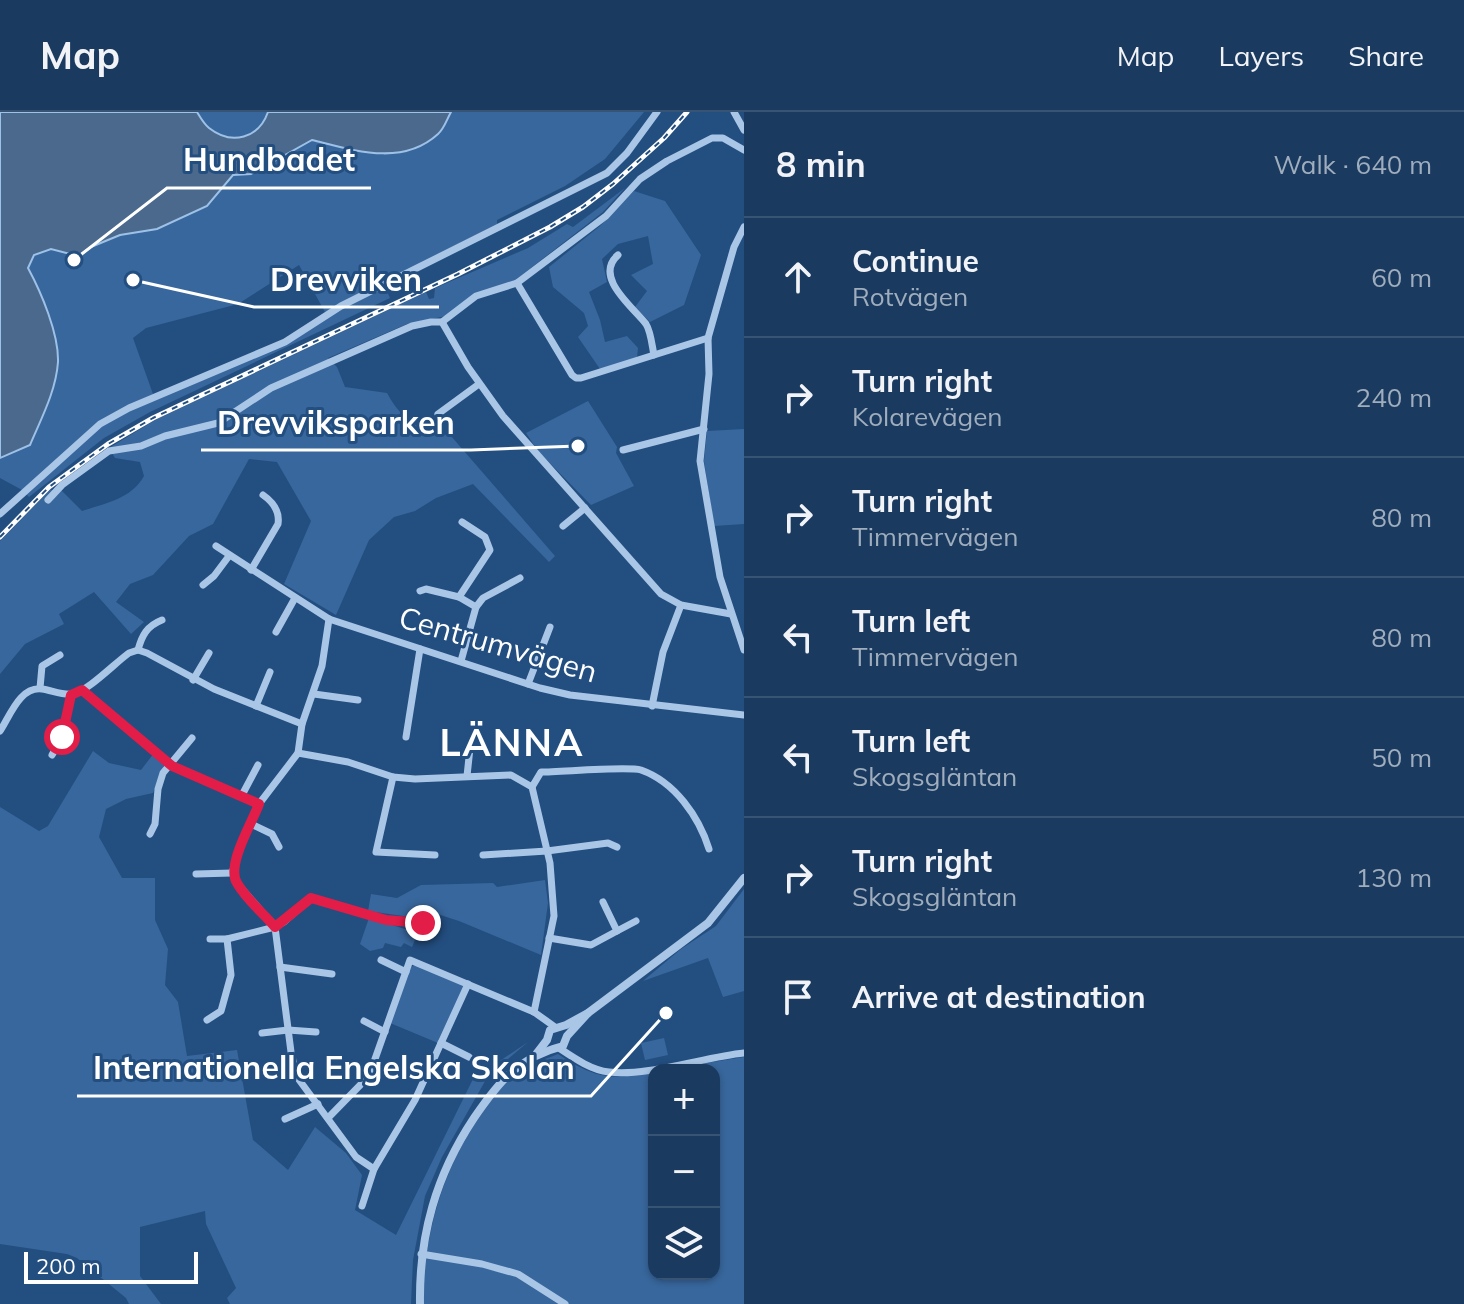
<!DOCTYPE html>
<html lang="en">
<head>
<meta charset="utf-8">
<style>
  body { margin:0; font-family:Mulish,sans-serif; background:#234166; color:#f1f3f6 }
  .controls { position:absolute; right:24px; bottom:24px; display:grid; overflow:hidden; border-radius:16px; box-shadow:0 2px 6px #0004 }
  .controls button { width:72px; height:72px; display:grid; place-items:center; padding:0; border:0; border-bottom:2px solid #385475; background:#1a3a60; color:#f1f3f6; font:40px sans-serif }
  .scale { position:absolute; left:24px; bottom:20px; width:174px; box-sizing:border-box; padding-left:8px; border:4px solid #fff; border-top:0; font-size:22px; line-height:28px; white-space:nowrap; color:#fff; -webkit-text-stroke:6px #234e80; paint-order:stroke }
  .stop { position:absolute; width:24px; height:24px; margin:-18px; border:6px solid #e11d48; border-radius:50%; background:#fff }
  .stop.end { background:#e11d48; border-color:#fff; box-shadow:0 2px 8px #0008 }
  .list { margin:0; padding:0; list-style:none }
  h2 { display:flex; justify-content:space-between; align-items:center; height:104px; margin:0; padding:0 32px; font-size:34px }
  h2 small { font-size:26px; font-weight:400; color:#9fadbd }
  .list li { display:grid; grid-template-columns:52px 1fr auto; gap:24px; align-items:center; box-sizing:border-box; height:120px; padding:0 32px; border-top:2px solid #385475 }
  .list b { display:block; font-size:30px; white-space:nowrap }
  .list p { margin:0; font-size:26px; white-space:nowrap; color:#9fadbd }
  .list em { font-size:26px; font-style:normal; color:#9fadbd }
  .icon { flex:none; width:44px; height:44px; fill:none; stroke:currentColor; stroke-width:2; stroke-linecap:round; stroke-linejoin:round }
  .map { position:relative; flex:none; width:744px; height:1192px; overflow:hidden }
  header { display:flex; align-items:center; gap:48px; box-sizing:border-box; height:112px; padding:0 40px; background:#1a3a60; border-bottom:2px solid #385475 }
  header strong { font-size:38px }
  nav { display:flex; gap:44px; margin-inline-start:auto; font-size:28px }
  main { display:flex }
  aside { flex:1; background:#1a3a60 }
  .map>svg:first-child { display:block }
</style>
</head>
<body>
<header>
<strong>Map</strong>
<nav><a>Map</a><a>Layers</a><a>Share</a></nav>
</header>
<main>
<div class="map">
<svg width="744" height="1192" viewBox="0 0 744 1192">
  <rect width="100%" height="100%" fill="#234e80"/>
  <g fill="#38679d">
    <path d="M77 0H644L605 47 565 74 497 108V112L325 200 299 153 238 192 146 216 133 226 153 282 127 294 22 378 0 366V346L30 333 0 98Z"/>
    <path d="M625 76 603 100 514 169 474 183 446 204 407 212 328 246 337 255 345 275 387 281C403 310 419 318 451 324L555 444 549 450 473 372 436 386 415 399 394 405 369 428 336 503 284 472 311 409 277 350 249 347 213 412 189 424 153 463 130 472 116 490 144 510 131 522 94 480 59 502 64 512 25 532 0 562V429L50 378H61L82 399C106 391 131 387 144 364L140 350 115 346 109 336 155 308 426 180 429 187 434 186 435 176 528 136 567 112 573 115Z"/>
    <path d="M634 79 665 89 701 143 684 193 650 210 635 195 647 179 631 163 653 152 648 124 618 132 602 147 607 170 589 180 600 208 605 230 627 224 638 236 637 246 600 257 578 225 588 214 584 201 553 175 549 155 600 114Z"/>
    <path d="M384 173 390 186 150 300 104 326 29 385 25 381 101 314 130 297 286 231 327 204Z"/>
    <path d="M588 289 617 335 616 341 634 374 591 393 538 339 526 321Z"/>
    <path d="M744 317V412L714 414 704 349 707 319Z"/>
    <path d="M93 639 109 651 141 658 154 641 165 651 153 681 126 687 106 697 99 725 122 766H155V808L168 837 165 873 178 890 187 944 237 938 253 1028 288 1058 315 1015 346 1041 362 1063 355 1098 396 1123 473 967 528 930 488 964 442 1045 425 1084 413 1148 411 1192H230L227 1186 236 1176 206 1112 205 1099 140 1115V1164L161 1192H129L126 1186 77 1146 67 1142 0 1132V695L39 719 48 714Z"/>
    <path d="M545 768 548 791 541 843 459 809 434 801 431 808 368 799 371 782 397 786 421 773 493 771 497 775Z"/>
    <path d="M744 777V879L723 885 708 846 643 869 681 837 716 814Z"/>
    <path d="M369 806 418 821 412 835 404 831 401 835 385 831 383 836 370 839 360 832Z"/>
    <path d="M421 852 465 873 438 931 390 911 410 855Z"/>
    <path d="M664 926 668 943 645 948 641 931Z"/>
    <path d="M558 942C596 967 609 968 654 960V1162H714V958H663L744 945V1192H423C424 1120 443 1054 486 996 497 981 508 966 524 956 533 950 547 947 558 942Z"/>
  </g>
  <path fill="#4a698d" stroke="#9ec1e7" stroke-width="2" d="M0 0H197C200 5 204 12 209 16 232 34 259 26 268 0H451C447 7 444 17 438 22 402 55 353 38 312 28L251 62 233 63 207 94 157 117 120 123 91 135 78 144 51 137 34 143 28 156C41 180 59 222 58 250 56 279 41 307 30 333L0 346Z"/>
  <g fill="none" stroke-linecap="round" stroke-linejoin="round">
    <g stroke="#a9c6e7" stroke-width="7">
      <path d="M734 0 744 18"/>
      <path d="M744 115 734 135 708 226 709 262 700 349 720 465 744 538"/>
      <path d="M517 171 572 263 576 266H581L654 243C652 234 651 220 646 212 633 195 593 165 618 143"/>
      <path d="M442 210 468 255 503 304 661 482 681 493 731 502"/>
      <path d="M654 243 708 226"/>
      <path d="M438 302 479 272"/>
      <path d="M623 338 704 317"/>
      <path d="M48 388 62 373 109 339 141 334 165 324 218 311 271 276 412 214 431 210H442L476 184 517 171 606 104 640 67 667 49 712 26H723L744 38"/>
      <path d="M0 402 100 312 129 296 285 230 341 194 607 61 627 41 657 0"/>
      <path d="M563 414 585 396"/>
      <path d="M216 434 329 507 540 576 570 583 744 603"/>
      <path d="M251 458 278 412C280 399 273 390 263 383"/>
      <path d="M203 473 214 464 229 444"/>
      <path d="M420 479 426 477 459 485 490 438 485 425 462 410"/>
      <path d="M459 485 476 495 483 486 520 466"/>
      <path d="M329 507 322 554 302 612 298 641 259 692 240 735 232 761 237 771 275 815 291 940 297 965 356 1045 374 1057"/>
      <path d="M276 520 295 486"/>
      <path d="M138 538C142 523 147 514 162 508"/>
      <path d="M461 549 476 495"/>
      <path d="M193 568 209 541"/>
      <path d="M528 572 550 515"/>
      <path d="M40 576 42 554 60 543"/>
      <path d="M82 578 172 654 259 692"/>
      <path d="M314 582 358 588"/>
      <path d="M256 594 270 560"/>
      <path d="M652 594 663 540 681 493"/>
      <path d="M0 619C10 604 20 574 42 577 51 578 63 584 73 582 88 579 115 551 129 541L138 538 147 541 214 577 302 612"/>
      <path d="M406 625 420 537"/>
      <path d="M298 641 348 650 393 665 415 667 511 663 532 675 550 751 554 804 534 900"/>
      <path d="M52 643 62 625 71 583"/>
      <path d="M467 664 470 636"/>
      <path d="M393 665 376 740 435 743"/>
      <path d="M532 675 541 660C561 660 627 654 641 658 675 670 699 705 709 737"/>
      <path d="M241 685 258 653"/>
      <path d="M251 712 272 722 279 735"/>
      <path d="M150 722 155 712 158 677 163 661 192 626"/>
      <path d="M483 743 547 739 608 731 617 735"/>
      <path d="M196 762 232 761"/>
      <path d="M617 819 636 809"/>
      <path d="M549 826 591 833 617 819 603 790"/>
      <path d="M227 827 275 815 284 810 311 786 386 808 423 811"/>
      <path d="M381 848 406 860"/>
      <path d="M280 855 332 862"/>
      <path d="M207 908 221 899 231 863 227 827H210"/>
      <path d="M364 909 385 920"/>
      <path d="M262 921 288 918 316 920"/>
      <path d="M441 931 469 945"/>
      <path d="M559 936C574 946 591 958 609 960 645 965 705 945 744 941"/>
      <path d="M328 1006 369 964 410 848 534 900 555 915"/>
      <path d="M285 1007 318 992"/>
      <path d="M362 1094 374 1057 415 988 468 872"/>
      <path d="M421 1142 482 1152 518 1162 565 1192"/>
    </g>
    <g stroke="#a9c6e7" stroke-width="8">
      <path d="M537 941 547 928 550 918 566 913 588 901 708 811 744 766"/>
      <path d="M420 1192C419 1123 436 1063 474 1006 500 968 518 946 563 934L567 924 588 901"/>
    </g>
    <g stroke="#fff" stroke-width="5">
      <path id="rail" d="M0 425 49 375 108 332 153 306 458 162 550 115 583 95 613 72 664 26 687 0"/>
    </g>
    <use href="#rail" stroke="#234e80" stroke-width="2" stroke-dasharray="6" stroke-linecap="butt"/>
  </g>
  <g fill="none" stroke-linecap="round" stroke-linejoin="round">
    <path stroke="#e11d48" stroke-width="10" d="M62 625 71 583 82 578 172 654 259 692C252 711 226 753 237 771 246 787 263 801 275 815L311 786 386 808 423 811"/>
  </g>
  <g text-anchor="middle" stroke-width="6" stroke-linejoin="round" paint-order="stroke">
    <g font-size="30" fill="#fff" stroke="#234e80">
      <text transform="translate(498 533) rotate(16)" y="10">Centrumvägen</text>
    </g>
    <g font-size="38" font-weight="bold" letter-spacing="2" fill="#fff" stroke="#234e80">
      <text x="512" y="644">LÄNNA</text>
    </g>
  </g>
  <path fill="none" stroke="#fff" stroke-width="3" d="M74 148L167 76H371M133 168L254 195H439M578 334L471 338H201M666 901L591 984H77"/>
  <g fill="#fff" stroke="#234e80" stroke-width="3">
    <circle cx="74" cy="148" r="8"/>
    <circle cx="133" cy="168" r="8"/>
    <circle cx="578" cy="334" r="8"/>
    <circle cx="666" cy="901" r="8"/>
  </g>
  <g font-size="32" text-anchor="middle" font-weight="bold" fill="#fff" stroke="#234e80" stroke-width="6" stroke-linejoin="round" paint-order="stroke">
    <text x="269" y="59">Hundbadet</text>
    <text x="346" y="179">Drevviken</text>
    <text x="336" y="322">Drevviksparken</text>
    <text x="334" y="967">Internationella Engelska Skolan</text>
  </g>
</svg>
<div class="controls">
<button>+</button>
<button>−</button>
<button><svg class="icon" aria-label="layers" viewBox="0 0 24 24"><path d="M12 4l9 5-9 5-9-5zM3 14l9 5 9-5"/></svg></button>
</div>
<div class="scale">200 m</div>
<div class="stop" style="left:62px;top:625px"></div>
<div class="stop end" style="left:423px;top:811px"></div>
</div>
<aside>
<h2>8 min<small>Walk · 640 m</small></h2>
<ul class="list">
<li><svg class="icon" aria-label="ahead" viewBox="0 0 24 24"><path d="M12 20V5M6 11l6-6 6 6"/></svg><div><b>Continue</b><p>Rotvägen</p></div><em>60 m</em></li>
<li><svg class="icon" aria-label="right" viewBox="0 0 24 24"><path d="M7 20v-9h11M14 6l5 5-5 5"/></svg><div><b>Turn right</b><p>Kolarevägen</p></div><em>240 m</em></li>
<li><svg class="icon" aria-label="right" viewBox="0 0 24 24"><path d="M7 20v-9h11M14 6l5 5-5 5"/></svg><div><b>Turn right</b><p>Timmervägen</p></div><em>80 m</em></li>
<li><svg class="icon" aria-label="left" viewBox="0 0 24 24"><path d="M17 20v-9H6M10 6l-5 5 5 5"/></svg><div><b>Turn left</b><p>Timmervägen</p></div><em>80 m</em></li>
<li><svg class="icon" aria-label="left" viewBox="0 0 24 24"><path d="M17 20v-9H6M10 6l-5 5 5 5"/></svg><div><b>Turn left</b><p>Skogsgläntan</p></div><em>50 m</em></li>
<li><svg class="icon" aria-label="right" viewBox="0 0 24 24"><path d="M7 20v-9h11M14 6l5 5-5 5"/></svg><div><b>Turn right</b><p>Skogsgläntan</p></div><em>130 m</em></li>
<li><svg class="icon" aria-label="arrive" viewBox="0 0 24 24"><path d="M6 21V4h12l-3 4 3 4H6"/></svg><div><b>Arrive at destination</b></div></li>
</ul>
</aside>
</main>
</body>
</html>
